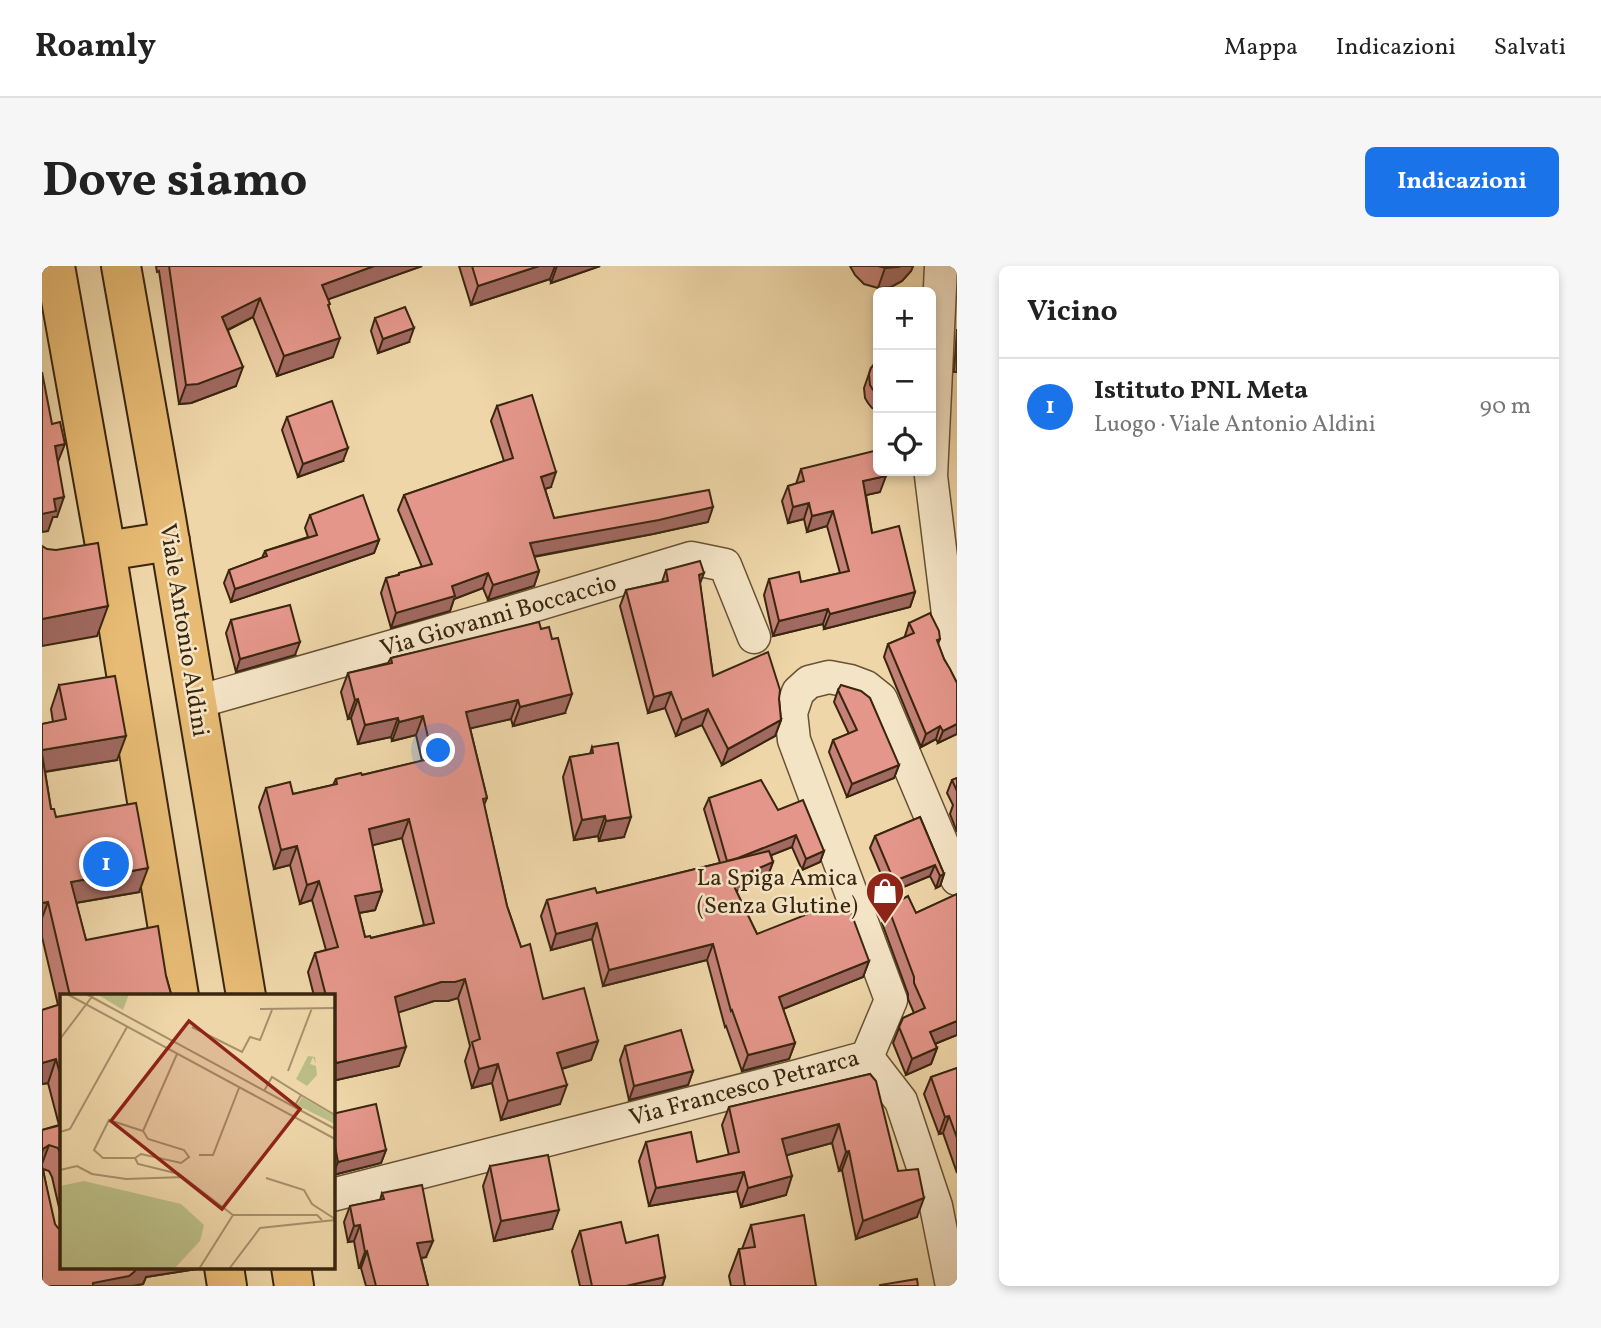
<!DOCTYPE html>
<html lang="it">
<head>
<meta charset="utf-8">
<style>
  body { margin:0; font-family:Vollkorn,serif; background:#f6f6f6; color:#222 }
  .controls { position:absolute; right:21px; top:21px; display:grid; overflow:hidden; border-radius:10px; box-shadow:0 4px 10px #0003 }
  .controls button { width:63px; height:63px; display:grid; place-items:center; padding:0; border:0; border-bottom:2px solid #e0e0e0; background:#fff; color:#222; font:35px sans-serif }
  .you { position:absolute; left:397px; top:485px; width:24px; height:24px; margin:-18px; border:5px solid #fff; border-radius:50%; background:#1a73e8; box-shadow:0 0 0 10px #1a73e833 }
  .badge { display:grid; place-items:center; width:46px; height:46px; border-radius:50%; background:#1a73e8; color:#fff; font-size:23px; font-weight:700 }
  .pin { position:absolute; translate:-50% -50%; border:4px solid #fff; box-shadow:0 2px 7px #0006 }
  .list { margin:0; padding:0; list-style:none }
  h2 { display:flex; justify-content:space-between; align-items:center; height:91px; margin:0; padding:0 28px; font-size:30px }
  h2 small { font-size:23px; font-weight:400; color:#767676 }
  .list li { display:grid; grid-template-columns:46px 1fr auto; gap:21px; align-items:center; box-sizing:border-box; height:98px; padding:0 28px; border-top:2px solid #e0e0e0 }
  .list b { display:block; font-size:26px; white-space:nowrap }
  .list p { margin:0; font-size:23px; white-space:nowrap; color:#767676 }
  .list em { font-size:23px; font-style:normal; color:#767676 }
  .icon { flex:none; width:38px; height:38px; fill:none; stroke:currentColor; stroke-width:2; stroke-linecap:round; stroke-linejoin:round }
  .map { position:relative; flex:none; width:915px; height:1020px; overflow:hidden; border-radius:10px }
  header { display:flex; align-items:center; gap:42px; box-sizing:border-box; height:98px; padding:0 35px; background:#fff; border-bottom:2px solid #e0e0e0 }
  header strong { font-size:33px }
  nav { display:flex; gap:38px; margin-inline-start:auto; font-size:24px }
  .intro { display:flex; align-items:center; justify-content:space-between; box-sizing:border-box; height:168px; padding:0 42px }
  h1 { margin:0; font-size:49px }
  .button { padding:18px 32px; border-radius:10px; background:#1a73e8; color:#fff; font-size:24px; font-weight:700 }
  main { display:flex; gap:42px; padding:0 42px }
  aside { flex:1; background:#fff; border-radius:10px; box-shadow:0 4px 10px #0003 }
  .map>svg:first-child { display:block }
</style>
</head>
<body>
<header>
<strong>Roamly</strong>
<nav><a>Mappa</a><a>Indicazioni</a><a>Salvati</a></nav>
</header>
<div class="intro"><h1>Dove siamo</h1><a class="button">Indicazioni</a></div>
<main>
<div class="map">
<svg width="915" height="1020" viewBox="0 0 915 1020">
  <rect width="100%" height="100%" fill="#eed6a8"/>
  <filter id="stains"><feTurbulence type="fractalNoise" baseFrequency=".00286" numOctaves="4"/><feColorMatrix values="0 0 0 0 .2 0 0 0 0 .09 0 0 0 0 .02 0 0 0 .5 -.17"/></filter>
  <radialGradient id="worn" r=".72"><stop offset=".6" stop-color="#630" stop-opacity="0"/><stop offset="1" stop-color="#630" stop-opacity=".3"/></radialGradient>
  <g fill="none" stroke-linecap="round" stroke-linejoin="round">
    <g stroke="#675235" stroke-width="35">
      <g id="street">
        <path d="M899 0 889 210 907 356 915 402"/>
        <path d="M155 436 457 350 649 292 683 299 712 371"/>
        <path d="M825 791 859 835 894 940 910 1020"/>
        <path d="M290 929 756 810 825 791 849 734 752 474 749 447 756 426 767 416 787 411 808 415 824 421 839 433 915 613"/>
      </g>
    </g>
    <g stroke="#3a260f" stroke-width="42">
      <g id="primary">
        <path d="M13 0 64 285 137 730"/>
        <path d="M79 0 124 252 204 730"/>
        <path d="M64 285 128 275"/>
        <path d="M182 1001 185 1020"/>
        <path d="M249 1001 252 1020"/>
      </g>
    </g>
    <use href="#street" stroke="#f4e4c6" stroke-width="32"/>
    <use href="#primary" stroke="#e7bb74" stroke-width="38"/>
  </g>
  <g fill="#c48177" stroke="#3a260f" stroke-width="2" fill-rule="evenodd">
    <path d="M114 0H380L286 33 291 91 235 110 211 51 186 64 194 120 149 137 137 138 117 5 115 6Z"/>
    <path d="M417 0H558L509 17 508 13 429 39Z"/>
    <path d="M808 0H871L869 5 860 15 849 21 836 22 822 18 813 9Z"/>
    <path d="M333 52 367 76 336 87 329 65Z"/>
    <path d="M915 63V106H912Z"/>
    <path d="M836 94V144L830 142 826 137 823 132 822 122 829 102Z"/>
    <path d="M455 140 509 221 503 223 512 252 666 256 611 268 492 291 497 305 492 320 446 334 441 322 412 333 408 345 349 362 339 327 344 312 356 309 357 307 380 301 356 244 362 229 462 195 449 155Z"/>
    <path d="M245 151 301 195 256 211 240 164Z"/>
    <path d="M759 203 838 226 824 229 830 267 873 326 868 341 782 363 781 358 731 370 722 329 727 313 759 316 798 307 785 260 765 266 762 253 746 257 740 235 746 220 754 218Z"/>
    <path d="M268 249 337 274 332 287 189 336 182 317 187 304 220 292 223 285 266 271 263 262Z"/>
    <path d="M624 304 658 319 671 410 737 433 739 454 733 470 680 499 660 459 634 470 623 442 606 447 578 340 584 324 620 316Z"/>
    <path d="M189 354 253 389 194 406 184 367Z"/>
    <path d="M867 357 898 373 896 378 902 393 915 417V468L896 477 894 473 879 481 842 391 846 378 863 371V370Z"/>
    <path d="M435 372 523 447 471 460 469 453 428 462 445 532 442 539 465 640 479 681 501 733 556 775 549 794 520 803 518 838 459 854 450 817 430 822 423 795 428 780 416 732 406 735H392L356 746 357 800 290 815V730H272L266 706 273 687 284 684 270 634 258 638 248 599 232 603 217 541 224 522 251 528 291 519 294 513 320 509 380 495 374 469 350 475 349 471 316 478 309 452 306 453 299 426 306 407 346 397 349 392ZM360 572 382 659 329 672 323 671 317 647 333 644 340 625 330 579Z"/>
    <path d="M17 419 75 494 3 506 9 543 14 551 97 626 34 637 44 674 124 710 129 728 128 730H19V950L10 911 7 905 1 903 19 1001H161V1002L104 1011 101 1018 90 1020H0V864L17 859 6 817 0 818V744L16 739 0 671V458L11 456 9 443Z"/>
    <path d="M796 424 857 499 852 512 805 531 787 486 791 474 807 468 792 436Z"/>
    <path d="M550 481 582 571 557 575 556 570 532 574 521 511 528 491 548 488Z"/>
    <path d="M915 512V566L908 548 911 539 905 527 910 514Z"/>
    <path d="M667 532 736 544 782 585 778 596 760 604 750 581 729 589 731 596 725 612 694 625 715 668 827 695 821 711 741 743 753 777 747 793 700 805 684 760 683 761 665 694 561 720 550 673 509 684 499 650 505 634 555 627 678 597 662 543Z"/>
    <path d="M878 551 902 608 898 620 894 622 888 610 847 627 828 582 833 570Z"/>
    <path d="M915 628V769L893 778 895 782 889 798 864 809 851 777 861 752 872 747 866 733V728L840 657 846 641 874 647Z"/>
    <path d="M583 780 651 805 646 819 587 834 578 794Z"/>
    <path d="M915 802V907L901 867 897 868 882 828 889 811Z"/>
    <path d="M828 808 856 905 875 951 814 973 800 904 797 905 790 877 745 889 744 929 699 941 695 925 607 940 597 895 604 876 655 896 687 889 680 859 687 841Z"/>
    <path d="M290 848 344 884 339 897 291 909Z"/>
    <path d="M448 900 510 963 452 975 441 920Z"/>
    <path d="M340 927 384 991 379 992 386 1020H324L319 1002H317L312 975 306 976 302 956 308 940 338 934Z"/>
    <path d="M709 959 774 1020H689L687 1010 697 983H700Z"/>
    <path d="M538 965 584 977 623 1011 620 1020H538L530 985Z"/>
  </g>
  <g fill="#a06961" stroke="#3a260f" stroke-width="2">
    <path d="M332 0H380L273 38 280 19Z"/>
    <path d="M497 0H513L508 13 429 39 436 20Z"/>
    <path d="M515 0H558L509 17Z"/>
    <path d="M859 0H871L869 5 860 15 849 21 836 22 843 2Z"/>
    <path d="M218 32 211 51 173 70 180 51Z"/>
    <path d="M372 62 367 76 336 87 341 73Z"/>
    <path d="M298 72 291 91 235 110 242 90Z"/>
    <path d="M201 101 194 120 149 137 137 138 144 119Z"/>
    <path d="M23 178 15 198 13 180Z"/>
    <path d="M306 182 301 195 256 211 261 198Z"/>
    <path d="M514 206 509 221 493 226 499 211Z"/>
    <path d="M844 210 838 226 816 231 821 215Z"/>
    <path d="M22 231 15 251H11L6 265 0 266V248L12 233Z"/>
    <path d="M767 237 762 253 746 257 751 241Z"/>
    <path d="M671 241 666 256 611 268 483 292 488 277Z"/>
    <path d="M791 245 785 260 765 266 770 250Z"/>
    <path d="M337 274 332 287 189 336 193 323Z"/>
    <path d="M497 305 492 320 446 334 451 319Z"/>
    <path d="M446 307 441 322 412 333 408 345 349 362 354 347 410 320Z"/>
    <path d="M662 307 656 323 657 309Z"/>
    <path d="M873 326 868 341 782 363 788 348Z"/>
    <path d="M66 340 55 370 0 380V353Z"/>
    <path d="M786 343 781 358 731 370 737 355Z"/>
    <path d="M258 376 253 389 194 406 198 393Z"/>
    <path d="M629 426 623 442 606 447 612 431Z"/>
    <path d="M530 428 523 447 471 460 478 441Z"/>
    <path d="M316 433 309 452 306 453 313 434Z"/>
    <path d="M476 434 469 453 417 465 424 446Z"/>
    <path d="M666 443 660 459 634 470 640 454Z"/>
    <path d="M381 450 374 469 350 475 357 456Z"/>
    <path d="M356 452 349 471 316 478 323 459Z"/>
    <path d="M739 454 733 470 680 499 686 483Z"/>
    <path d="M915 458V468L896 477 901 465Z"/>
    <path d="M898 460 894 473 879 481 884 468Z"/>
    <path d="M84 470 75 494 0 506V484Z"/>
    <path d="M857 499 852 512 805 531 810 518Z"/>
    <path d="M563 550 556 570 532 574 540 554Z"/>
    <path d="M589 551 582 571 557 575 564 555Z"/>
    <path d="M367 553 360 572 320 582 327 563Z"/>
    <path d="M754 569 750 581 682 608 686 596Z"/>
    <path d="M255 580 248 599 232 603 239 584Z"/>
    <path d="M782 585 778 596 760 604 764 593Z"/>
    <path d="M731 596 725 612 683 630 689 614Z"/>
    <path d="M893 599 888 610 847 627 852 615Z"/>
    <path d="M106 602 97 626 21 639 29 616Z"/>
    <path d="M902 608 898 620 894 622 898 610Z"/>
    <path d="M277 615 270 634 258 638 265 619Z"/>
    <path d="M340 625 333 644 306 649 313 630Z"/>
    <path d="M6 636 0 652V637Z"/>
    <path d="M555 657 550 673 509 684 514 668Z"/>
    <path d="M671 678 665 694 561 720 567 704Z"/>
    <path d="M827 695 821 711 731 747 737 731Z"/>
    <path d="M423 713 416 732 406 735H392L346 750 353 731 399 716Z"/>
    <path d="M915 755V769L882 782 888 766Z"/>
    <path d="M556 775 549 794 508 806 515 787Z"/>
    <path d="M753 777 747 793 700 805 706 789Z"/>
    <path d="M364 781 357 800 290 815V806L294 797Z"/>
    <path d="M895 782 889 798 864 809 870 793Z"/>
    <path d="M14 793 6 817 0 818V797Z"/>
    <path d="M456 798 450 817 430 822 437 803Z"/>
    <path d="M651 805 646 819 587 834 592 820Z"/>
    <path d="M525 819 518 838 459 854 466 835Z"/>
    <path d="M907 850 901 867 897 868 903 851Z"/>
    <path d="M797 858 790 877 734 892 740 873Z"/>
    <path d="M7 879 0 898V885L1 883Z"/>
    <path d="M344 884 339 897 291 909 296 896Z"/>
    <path d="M807 885 800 904 797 905 804 886Z"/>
    <path d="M702 906 695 925 607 940 614 922Z"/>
    <path d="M750 910 744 929 699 941 706 922Z"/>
    <path d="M882 932 875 951 814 973 821 955Z"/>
    <path d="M517 944 510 963 452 975 459 955Z"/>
    <path d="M318 959 312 975 306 976 312 960Z"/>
    <path d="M391 975 384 991 369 994 375 977Z"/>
    <path d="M325 985 319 1002H317L323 986Z"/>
    <path d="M96 1001H161V1002L104 1011 101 1018 90 1020H49L51 1017Z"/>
    <path d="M623 1011 620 1020H584Z"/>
  </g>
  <g fill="#e4968a" stroke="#3a260f" stroke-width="2" fill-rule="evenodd">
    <path d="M127 0H332L280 19 288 38 286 39 298 72 242 90 218 32 180 51 201 101 156 118 144 119Z"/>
    <path d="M430 0H497L436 20Z"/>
    <path d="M836 0H859L856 1 843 2Z"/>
    <path d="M363 41 372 62 341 73 333 52Z"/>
    <path d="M836 94V129L831 124 828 119 827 108 829 102Z"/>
    <path d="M0 106 10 158 18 156 23 178 13 180 22 231 12 233 14 245 0 248Z"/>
    <path d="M490 129 514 206 499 211 512 252 667 224 671 241 617 254 488 277 497 305 451 319 446 307 410 320 413 330 354 347 344 312 357 309V307L390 298 362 229 471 192 455 140Z"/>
    <path d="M290 135 306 182 261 198 245 151Z"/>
    <path d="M836 184V205H843L844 210 821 215 830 267 857 260 873 326 788 348 786 343 737 355 727 313 757 306 759 316 807 305 791 245 770 250 767 237 751 241 746 220 762 215 759 203Z"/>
    <path d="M321 229 337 274 193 323 187 304 225 290 223 285 275 269 268 249Z"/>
    <path d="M56 277 66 340 0 353V280L5 283 14 284Z"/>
    <path d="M658 295 662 307 657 309 671 410 726 386 738 424 737 433 739 454 686 483 666 443 640 454 629 426 612 431 584 324 626 315 624 304Z"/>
    <path d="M248 339 258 376 198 393 189 354Z"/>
    <path d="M888 347 897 365 898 373 895 374 902 393 908 403 915 417V458L901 465 898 460 884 468 846 378 872 367 867 357Z"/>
    <path d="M497 356 499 363 507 361 510 373 516 372 530 428 478 441 476 434 424 446 445 532 441 533 465 640 479 681 488 678 501 733 542 722 556 775 515 787 525 819 466 835 456 798 437 803 430 776 438 773 423 713 413 716H399L353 731 364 781 294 797 290 781V759H292L290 753V730H284L273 687 296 681 277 615 265 619 255 580 239 584 224 522 248 516 251 528 295 518 294 513 319 507 320 509 391 492 381 450 357 456 356 452 323 459 316 433 313 434 306 407 350 397 349 392ZM367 553 392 657 329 672 328 670 323 671 313 630 340 625 327 563Z"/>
    <path d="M73 410 84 470 0 484V458L24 453 17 419Z"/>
    <path d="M799 419 819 425 828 432 857 499 810 518 791 474 815 464 796 424Z"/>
    <path d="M576 477 589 551 564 555 563 550 540 554 528 491 551 487 550 481Z"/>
    <path d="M0 488 9 543H12L14 551 94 537 106 602 29 616 44 674 116 660 124 710 129 728 123 730H28L6 636 0 637Z"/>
    <path d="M915 512V525L910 514Z"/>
    <path d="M719 514 736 544 761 534 782 585 764 593 754 569 696 592 685 595 667 532Z"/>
    <path d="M878 551 902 608 898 610 893 599 852 615 833 570Z"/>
    <path d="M727 585 731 596 689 614 715 668 791 638 793 641 805 636 827 695 737 731 753 777 706 789 690 744 689 745 671 678 567 704 555 657 514 668 505 634 553 622 555 627Z"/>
    <path d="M915 628V755L888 766 895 782 870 793 857 761 861 752 883 742 872 717V711L846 641 866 630 874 647Z"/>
    <path d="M19 738V812L14 793 0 797V744Z"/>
    <path d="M639 764 651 805 592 820 583 780Z"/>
    <path d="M915 802V872L907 850 903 851 889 811Z"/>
    <path d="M828 808 834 815 856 905 876 903 882 932 821 955 807 885 804 886 797 858 740 873 750 910 706 922 702 906 614 922 604 876 649 866 655 896 697 886 687 841Z"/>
    <path d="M334 838 344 884 296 896 290 865V848Z"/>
    <path d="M19 859V890L16 882 7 879 1 883 0 886V864Z"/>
    <path d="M506 889 517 944 459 955 448 900Z"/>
    <path d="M0 900 13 958 16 962 19 963V1001H96L92 1006 87 1010 51 1017V1020H0Z"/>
    <path d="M380 919 391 975 375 977 386 1020H334L325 985 323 986 318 959 312 960 308 940 342 933 340 927Z"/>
    <path d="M762 949 774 1020H703L697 983 713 981 709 959Z"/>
    <path d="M579 956 584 977 616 969 623 1011 584 1020H550L538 965Z"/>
    <path d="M875 1013 876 1020H838V1019Z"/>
  </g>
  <defs>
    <g id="shop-pin" transform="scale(2.0125)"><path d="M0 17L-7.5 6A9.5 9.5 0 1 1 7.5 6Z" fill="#8f2418" stroke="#f4e4c6"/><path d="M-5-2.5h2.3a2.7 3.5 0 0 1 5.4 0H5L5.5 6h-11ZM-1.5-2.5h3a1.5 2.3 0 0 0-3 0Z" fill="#fff"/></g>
  </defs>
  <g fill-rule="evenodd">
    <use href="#shop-pin" x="843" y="625"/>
  </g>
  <g text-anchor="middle" stroke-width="5" stroke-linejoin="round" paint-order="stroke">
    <g font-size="24" fill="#3a260f" stroke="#f4e4c6">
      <text transform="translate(456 349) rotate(-16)" y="8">Via Giovanni Boccaccio</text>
      <text transform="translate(143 364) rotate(81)" y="8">Viale Antonio Aldini</text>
      <text transform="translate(702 821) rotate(-15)" y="8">Via Francesco Petrarca</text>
    </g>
    <g font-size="24" fill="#3a260f" stroke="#f4e4c6" text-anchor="end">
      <text x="816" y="619">La Spiga Amica<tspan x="816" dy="28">(Senza Glutine)</tspan></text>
    </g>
  </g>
  <g transform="translate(18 728)">
    <rect width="275" height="275" fill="#eed6a8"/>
    <path d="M37 0 53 2 69 0 63 16ZM248 62 255 63V64L256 70 253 63 250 70 256 72 257 81 247 92 236 85ZM242 103 275 122V130L237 111ZM24 187 121 210 144 231 140 247 114 275H0V192Z" fill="#babd86"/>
    <path d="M20 192 39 194 60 212 83 207 99 212 93 233 59 251 33 239 0 236V198Z" fill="#babd86"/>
    <path fill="none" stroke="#a6906b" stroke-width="2" d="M7 0 275 145M26 0 275 135M200 15 275 14M132 33 182 58 190 43 200 46 212 16M0 45 34 0M117 60 83 137 88 145 124 156 129 163 121 169 81 160 75 164 78 170 119 180 173 221H257L262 226M228 77 252 14M204 97 212 83 241 101 234 113M241 101 275 121M0 138 10 135 67 33M139 161H153L179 94M75 164H43L34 156 49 126 83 137M0 176 17 172 32 180 66 185 124 183M206 184 244 196 252 210 275 225M139 275 173 221M169 275 200 234 275 226"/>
    <path fill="#8f2418" fill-opacity="0.15" stroke="#8f2418" stroke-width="3.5" d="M129 27 240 115 162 215 51 127Z"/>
    <rect width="275" height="275" fill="none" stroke="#3a260f" stroke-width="3.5"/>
  </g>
  <rect width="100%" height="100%" filter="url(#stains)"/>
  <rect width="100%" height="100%" fill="url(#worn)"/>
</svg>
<div class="controls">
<button>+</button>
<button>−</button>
<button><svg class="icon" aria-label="locate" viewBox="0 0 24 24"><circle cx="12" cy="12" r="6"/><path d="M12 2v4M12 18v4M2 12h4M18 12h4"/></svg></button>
</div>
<div class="you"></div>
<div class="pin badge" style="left:64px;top:598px">1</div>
</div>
<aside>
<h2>Vicino<small></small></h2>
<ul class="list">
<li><span class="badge">1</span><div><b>Istituto PNL Meta</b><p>Luogo · Viale Antonio Aldini</p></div><em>90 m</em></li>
</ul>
</aside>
</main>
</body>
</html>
